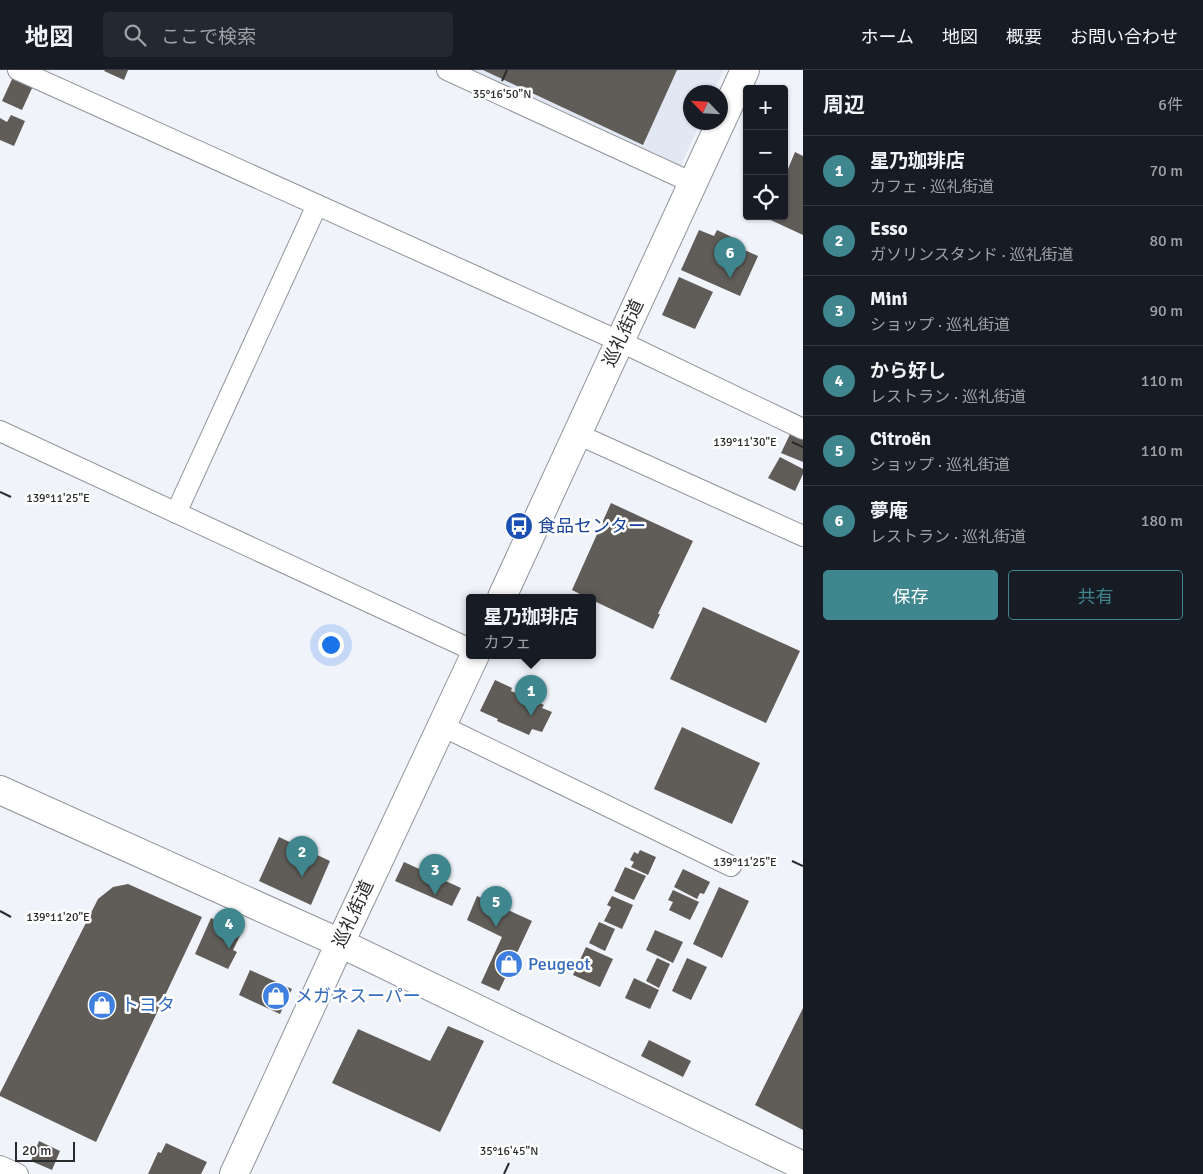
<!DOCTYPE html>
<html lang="ja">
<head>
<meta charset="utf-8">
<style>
  body { margin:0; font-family:Signika,"Noto Sans JP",sans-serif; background:#242831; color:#f1f3f6 }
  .controls { position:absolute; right:15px; top:15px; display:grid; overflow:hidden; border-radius:5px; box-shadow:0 1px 4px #0004 }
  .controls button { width:45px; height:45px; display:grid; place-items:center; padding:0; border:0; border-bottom:1px solid #363941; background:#171b24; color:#f1f3f6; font:25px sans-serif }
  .compass { position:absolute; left:683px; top:15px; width:45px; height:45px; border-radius:50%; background:#171b24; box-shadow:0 1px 4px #0004; rotate:295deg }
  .scale { position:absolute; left:15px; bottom:12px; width:60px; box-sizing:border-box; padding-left:5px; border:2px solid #2a2b2d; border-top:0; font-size:14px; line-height:18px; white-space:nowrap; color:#2a2b2d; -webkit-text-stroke:4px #fff; paint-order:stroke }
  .you { position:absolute; left:330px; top:574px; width:18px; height:18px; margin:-12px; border:4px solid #fff; border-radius:50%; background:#1a73e8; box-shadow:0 0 0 8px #1a73e833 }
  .badge { display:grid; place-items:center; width:32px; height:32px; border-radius:50%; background:#3f868e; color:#fff; font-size:16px; font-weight:700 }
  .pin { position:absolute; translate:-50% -41px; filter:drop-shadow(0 1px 2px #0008) }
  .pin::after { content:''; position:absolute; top:26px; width:18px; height:15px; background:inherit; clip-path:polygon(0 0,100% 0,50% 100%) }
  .popup { position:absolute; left:466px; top:524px; width:130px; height:65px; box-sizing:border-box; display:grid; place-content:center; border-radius:5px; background:#171b24; filter:drop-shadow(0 1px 4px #0005); font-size:16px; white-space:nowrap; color:#9ea1a6 }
  .popup b { font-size:19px; color:#f1f3f6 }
  .popup::after { content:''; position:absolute; left:50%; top:100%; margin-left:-10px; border:10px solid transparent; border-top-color:#171b24 }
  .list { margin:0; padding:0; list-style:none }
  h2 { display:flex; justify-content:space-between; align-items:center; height:65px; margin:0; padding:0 20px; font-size:21px }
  h2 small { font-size:16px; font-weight:400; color:#9ea1a6 }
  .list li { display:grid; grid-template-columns:32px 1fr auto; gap:15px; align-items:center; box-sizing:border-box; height:70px; padding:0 20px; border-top:1px solid #363941 }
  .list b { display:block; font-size:19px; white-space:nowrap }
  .list p { margin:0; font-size:16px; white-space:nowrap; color:#9ea1a6 }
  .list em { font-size:16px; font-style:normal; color:#9ea1a6 }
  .actions { display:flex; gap:10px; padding:15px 20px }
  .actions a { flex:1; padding:11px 0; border:1px solid #3f868e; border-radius:5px; text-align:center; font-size:18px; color:#3f868e }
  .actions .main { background:#3f868e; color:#fff }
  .icon { flex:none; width:28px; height:28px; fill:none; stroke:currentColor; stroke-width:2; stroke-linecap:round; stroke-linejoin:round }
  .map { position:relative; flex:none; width:803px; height:1104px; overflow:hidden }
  header { display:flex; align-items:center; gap:30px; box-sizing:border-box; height:70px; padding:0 25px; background:#171b24; border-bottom:1px solid #363941 }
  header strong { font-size:24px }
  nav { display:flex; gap:28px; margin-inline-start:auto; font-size:18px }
  .search { width:350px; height:45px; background:#242831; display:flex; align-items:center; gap:12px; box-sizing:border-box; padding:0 18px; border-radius:5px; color:#9ea1a6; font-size:19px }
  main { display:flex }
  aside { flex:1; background:#171b24 }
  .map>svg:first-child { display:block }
</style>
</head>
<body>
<header>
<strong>地図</strong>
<div class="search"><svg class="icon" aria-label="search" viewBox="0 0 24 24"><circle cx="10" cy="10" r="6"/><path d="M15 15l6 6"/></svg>ここで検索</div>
<nav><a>ホーム</a><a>地図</a><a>概要</a><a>お問い合わせ</a></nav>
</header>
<main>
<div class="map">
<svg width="803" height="1104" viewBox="0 0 803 1104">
  <rect width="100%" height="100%" fill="#f1f3fa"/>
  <path fill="#e2e7f4" d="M467 0H724L713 22H690V52L700 53 680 97Z"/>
  <g fill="#605c57">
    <path d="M105 0H128L124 10 104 1Z"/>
    <path d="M483 0H677L643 75Z"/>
    <path d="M13 7 33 16 22 40 2 31Z"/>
    <path d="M11 45 25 51 14 76 0 70V48L7 52Z"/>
    <path d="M795 82 803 86V165L762 146H784V97L788 99Z"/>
    <path d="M699 160 714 166 717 160 734 168 731 174 758 186 740 226 681 200Z"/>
    <path d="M679 207 713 222 695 259 662 245Z"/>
    <path d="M792 360 803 365V392L781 383Z"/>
    <path d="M780 387 803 399V404L795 421 768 408Z"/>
    <path d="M611 433 693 471 658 544H660L653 559 592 530V527H586L572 520Z"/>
    <path d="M703 537 800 581 766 653 670 609Z"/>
    <path d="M495 610 512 618 511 621 518 624 521 618 533 624 530 628 544 635 542 638 552 642 542 662 532 659 529 665 497 651 498 649 480 641Z"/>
    <path d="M682 657 760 693 732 754 654 719Z"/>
    <path d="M279 767 330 791 311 835 259 811Z"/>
    <path d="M640 780 656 787 648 805 631 797 634 792 630 790 634 782 638 784Z"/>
    <path d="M404 792 461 818 452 836 395 811Z"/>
    <path d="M625 797 646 806 634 830 614 821Z"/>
    <path d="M683 799 710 812 704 824 700 823 697 829 674 817Z"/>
    <path d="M128 814 202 847 96 1072 0 1026V1023L98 829 113 817Z"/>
    <path d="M719 817 749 831 722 888 693 874Z"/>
    <path d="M673 820 699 832 690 850 669 840 673 832 668 830Z"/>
    <path d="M477 826 532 851 499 921 481 913 502 867 467 850Z"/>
    <path d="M612 826 633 835 622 859 604 851 611 837 607 835Z"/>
    <path d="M211 848 242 862 233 880 237 882 228 899 195 884Z"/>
    <path d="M599 852 615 859 605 881 589 873Z"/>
    <path d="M655 860 683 872 673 893 646 880Z"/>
    <path d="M586 877 613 889 600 917 573 905Z"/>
    <path d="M657 888 670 894 659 918 646 911Z"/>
    <path d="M687 888 707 897 691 930 672 921Z"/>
    <path d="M250 900 292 919 280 944 239 925Z"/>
    <path d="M634 908 659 920 650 939 625 928Z"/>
    <path d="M803 938V1060L755 1035Z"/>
    <path d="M448 956 484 971 440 1062 332 1013 358 959 430 991Z"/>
    <path d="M649 970 691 991 683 1007 641 986Z"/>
    <path d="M39 1071 60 1081 52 1100 31 1091Z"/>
    <path d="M166 1073 207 1092 201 1104H148L158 1082 161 1083Z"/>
  </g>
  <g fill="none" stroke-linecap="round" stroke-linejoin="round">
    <g stroke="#919499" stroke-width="22">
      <g id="street">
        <path d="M18 0 619 271 803 359"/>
        <path d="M447 0 693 113"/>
        <path d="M0 361 470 579"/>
        <path d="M577 364 803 466"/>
        <path d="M176 443 317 135"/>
        <path d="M442 656 731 796"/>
        <path d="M0 1096 18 1104"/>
      </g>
    </g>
    <g stroke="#919499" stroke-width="30">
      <g id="secondary">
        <path d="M502 527 745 0"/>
        <path d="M0 720 340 873 803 1096"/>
        <path d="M234 1104 340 873 475 585"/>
      </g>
    </g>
    <use href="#street" stroke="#fff" stroke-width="20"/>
    <use href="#secondary" stroke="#fff" stroke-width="28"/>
  </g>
  <path fill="none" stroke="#2a2b2d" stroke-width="2" d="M502 11 507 0M792 372 803 377M0 422 11 427M792 791 803 796M0 841 11 847M504 1104 509 1093"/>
  <defs>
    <g id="bus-disc" transform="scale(1.4375)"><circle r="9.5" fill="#1a4fb4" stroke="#fff"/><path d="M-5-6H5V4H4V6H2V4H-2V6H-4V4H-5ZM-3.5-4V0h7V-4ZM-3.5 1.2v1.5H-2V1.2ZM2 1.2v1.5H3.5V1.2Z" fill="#fff"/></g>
    <g id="shop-disc" transform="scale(1.4375)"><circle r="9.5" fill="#3f7fe0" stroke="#fff"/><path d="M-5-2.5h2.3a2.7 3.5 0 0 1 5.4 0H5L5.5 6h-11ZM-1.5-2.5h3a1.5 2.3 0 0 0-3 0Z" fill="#fff"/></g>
  </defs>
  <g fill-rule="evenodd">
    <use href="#bus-disc" x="519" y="456"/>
    <use href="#shop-disc" x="509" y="894"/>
    <use href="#shop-disc" x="276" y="926"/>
    <use href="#shop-disc" x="102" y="935"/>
  </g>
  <g text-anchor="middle" stroke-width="5" stroke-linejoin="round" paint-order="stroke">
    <g font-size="18" fill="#2a2b2d" stroke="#fff">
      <text transform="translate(623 263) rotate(-65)" y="6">巡礼街道</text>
      <text transform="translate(353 844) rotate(-65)" y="6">巡礼街道</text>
    </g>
    <g font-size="18" fill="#164399" stroke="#fff" text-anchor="start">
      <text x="538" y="462">食品センター</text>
    </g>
    <g font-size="18" fill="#366cbe" stroke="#fff" text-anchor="start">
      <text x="528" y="900">Peugeot</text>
      <text x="295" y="932">メガネスーパー</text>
      <text x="121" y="941">トヨタ</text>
    </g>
  </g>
  <g font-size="12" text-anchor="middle" fill="#2a2b2d" stroke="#fff" stroke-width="5" stroke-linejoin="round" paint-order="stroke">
    <text x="502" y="28">35°16'50"N</text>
    <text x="745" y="376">139°11'30"E</text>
    <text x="58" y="432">139°11'25"E</text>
    <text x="745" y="796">139°11'25"E</text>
    <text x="58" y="851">139°11'20"E</text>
    <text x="509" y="1085">35°16'45"N</text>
  </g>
</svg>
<div class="controls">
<button>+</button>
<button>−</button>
<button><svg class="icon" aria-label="locate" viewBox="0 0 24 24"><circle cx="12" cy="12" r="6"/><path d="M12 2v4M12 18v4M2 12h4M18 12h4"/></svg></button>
</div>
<svg class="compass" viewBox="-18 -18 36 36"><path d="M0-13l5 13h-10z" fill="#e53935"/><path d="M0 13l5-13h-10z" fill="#9ea1a6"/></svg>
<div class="scale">20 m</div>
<div class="you"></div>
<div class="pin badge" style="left:531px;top:646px">1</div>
<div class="popup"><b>星乃珈琲店</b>カフェ</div>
<div class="pin badge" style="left:302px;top:807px">2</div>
<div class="pin badge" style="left:435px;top:825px">3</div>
<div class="pin badge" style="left:229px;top:879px">4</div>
<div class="pin badge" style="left:496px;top:857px">5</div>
<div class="pin badge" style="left:730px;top:208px">6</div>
</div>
<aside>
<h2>周辺<small>6件</small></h2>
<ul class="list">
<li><span class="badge">1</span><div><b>星乃珈琲店</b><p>カフェ · 巡礼街道</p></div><em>70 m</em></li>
<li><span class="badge">2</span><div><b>Esso</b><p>ガソリンスタンド · 巡礼街道</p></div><em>80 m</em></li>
<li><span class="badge">3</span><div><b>Mini</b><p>ショップ · 巡礼街道</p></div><em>90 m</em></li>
<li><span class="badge">4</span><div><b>から好し</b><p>レストラン · 巡礼街道</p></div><em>110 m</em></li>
<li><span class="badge">5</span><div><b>Citroën</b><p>ショップ · 巡礼街道</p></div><em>110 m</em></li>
<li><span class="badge">6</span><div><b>夢庵</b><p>レストラン · 巡礼街道</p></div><em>180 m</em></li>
</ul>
<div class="actions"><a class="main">保存</a><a>共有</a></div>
</aside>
</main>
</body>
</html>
